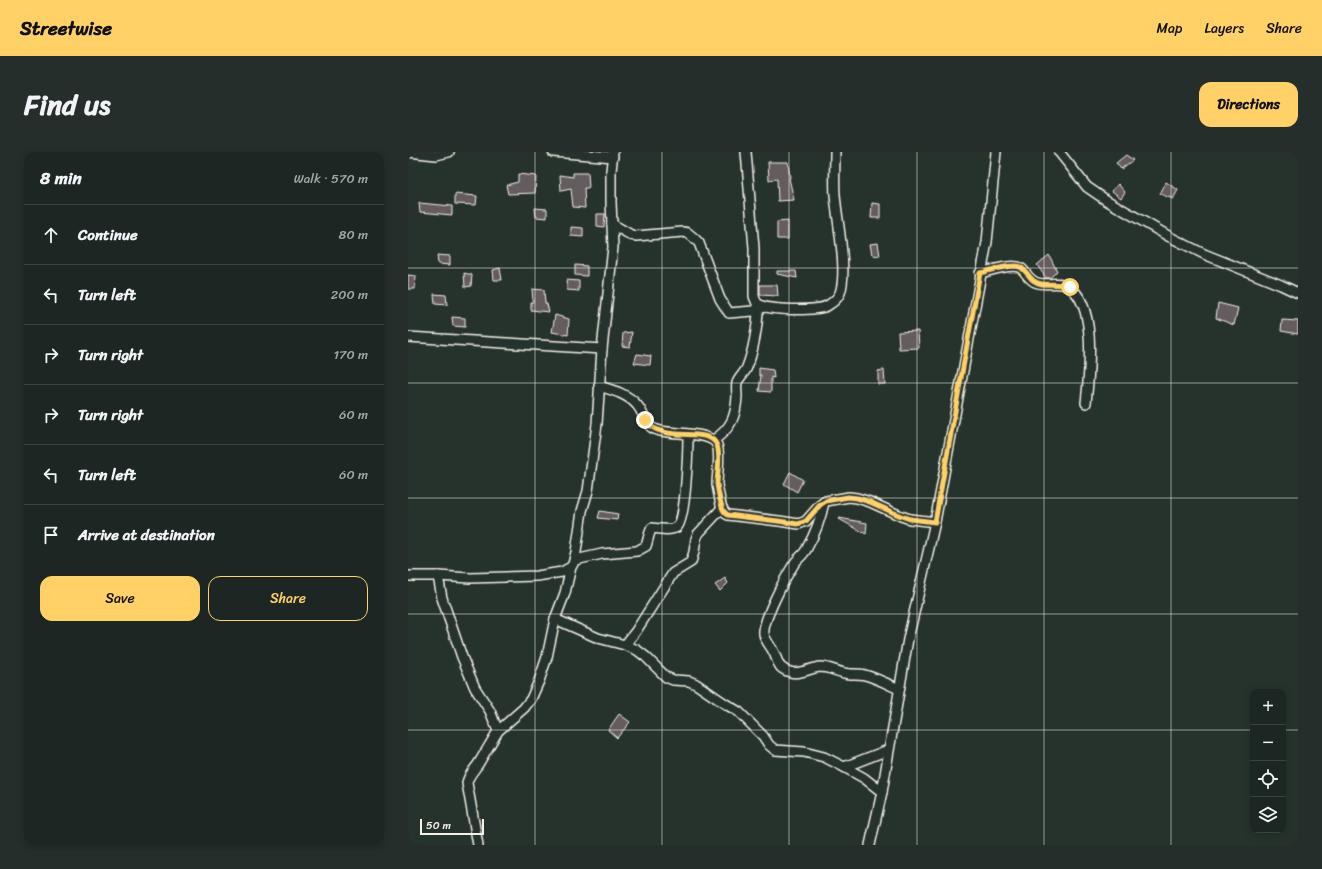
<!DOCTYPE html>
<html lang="en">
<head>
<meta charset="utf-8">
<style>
  body { margin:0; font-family:Sriracha,sans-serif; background:#252e2a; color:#f1f3f6 }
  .controls { position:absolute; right:12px; bottom:12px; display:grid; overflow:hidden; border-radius:8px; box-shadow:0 2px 10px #0003 }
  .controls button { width:36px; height:36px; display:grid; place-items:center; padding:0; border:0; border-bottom:1px solid #3a4340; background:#1c2622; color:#f1f3f6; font:20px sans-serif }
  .scale { position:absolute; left:12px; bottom:10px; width:64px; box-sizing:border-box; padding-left:4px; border:2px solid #f4f1e8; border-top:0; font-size:11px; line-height:14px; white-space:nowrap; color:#f4f1e8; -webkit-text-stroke:3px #26332d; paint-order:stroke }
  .stop { position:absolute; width:12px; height:12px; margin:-9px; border:3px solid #ffd166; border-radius:50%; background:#fff }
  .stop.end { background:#ffd166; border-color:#fff; box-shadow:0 1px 4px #0008 }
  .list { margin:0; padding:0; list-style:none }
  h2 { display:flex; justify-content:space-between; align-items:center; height:52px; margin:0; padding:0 16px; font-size:17px }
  h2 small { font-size:13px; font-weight:400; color:#a0a5a5 }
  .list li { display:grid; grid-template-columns:26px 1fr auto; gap:12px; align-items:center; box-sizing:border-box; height:60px; padding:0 16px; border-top:1px solid #3a4340 }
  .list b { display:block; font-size:15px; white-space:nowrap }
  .list em { font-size:13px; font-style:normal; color:#a0a5a5 }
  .actions { display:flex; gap:8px; padding:12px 16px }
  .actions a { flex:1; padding:9px 0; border:1px solid #ffd166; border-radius:12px; text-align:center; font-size:14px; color:#ffd166 }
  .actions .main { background:#ffd166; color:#111 }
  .icon { flex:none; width:22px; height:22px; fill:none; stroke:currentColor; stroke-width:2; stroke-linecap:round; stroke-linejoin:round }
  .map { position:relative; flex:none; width:890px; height:693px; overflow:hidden; border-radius:12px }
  header { display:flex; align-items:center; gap:24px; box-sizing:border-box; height:56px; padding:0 20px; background:#ffd166; color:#111 }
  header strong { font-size:19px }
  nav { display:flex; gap:22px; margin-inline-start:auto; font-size:14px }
  .intro { display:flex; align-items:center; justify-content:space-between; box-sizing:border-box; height:96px; padding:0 24px }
  h1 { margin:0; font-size:28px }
  .button { padding:10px 18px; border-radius:12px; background:#ffd166; color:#111; font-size:14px; font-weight:700 }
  main { display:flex; gap:24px; padding:0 24px }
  aside { flex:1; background:#1c2622; border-radius:12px; box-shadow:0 2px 10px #0003 }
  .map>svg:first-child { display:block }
</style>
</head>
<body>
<header>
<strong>Streetwise</strong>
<nav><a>Map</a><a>Layers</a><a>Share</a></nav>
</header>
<div class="intro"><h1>Find us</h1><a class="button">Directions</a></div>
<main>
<aside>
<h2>8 min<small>Walk · 570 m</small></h2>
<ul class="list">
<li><svg class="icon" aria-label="ahead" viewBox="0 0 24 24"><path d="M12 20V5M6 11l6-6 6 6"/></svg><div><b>Continue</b></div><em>80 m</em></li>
<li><svg class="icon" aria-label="left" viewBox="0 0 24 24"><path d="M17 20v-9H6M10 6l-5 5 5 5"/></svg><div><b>Turn left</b></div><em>200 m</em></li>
<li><svg class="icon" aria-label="right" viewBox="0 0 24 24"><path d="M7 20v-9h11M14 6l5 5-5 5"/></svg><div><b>Turn right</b></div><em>170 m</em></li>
<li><svg class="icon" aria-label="right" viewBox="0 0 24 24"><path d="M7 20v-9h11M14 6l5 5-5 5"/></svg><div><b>Turn right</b></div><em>60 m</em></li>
<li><svg class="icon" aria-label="left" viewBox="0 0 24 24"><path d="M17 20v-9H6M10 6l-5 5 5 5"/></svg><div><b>Turn left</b></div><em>60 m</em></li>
<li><svg class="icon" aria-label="arrive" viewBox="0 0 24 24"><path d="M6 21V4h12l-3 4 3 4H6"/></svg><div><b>Arrive at destination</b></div></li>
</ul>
<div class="actions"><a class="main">Save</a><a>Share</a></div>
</aside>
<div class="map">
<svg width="890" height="693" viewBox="0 0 890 693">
  <rect width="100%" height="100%" fill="#26332d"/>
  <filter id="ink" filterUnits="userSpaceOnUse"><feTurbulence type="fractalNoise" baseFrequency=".025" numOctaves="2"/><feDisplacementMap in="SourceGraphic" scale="8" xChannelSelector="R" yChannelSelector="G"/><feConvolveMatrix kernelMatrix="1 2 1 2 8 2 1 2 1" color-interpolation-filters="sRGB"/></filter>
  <g filter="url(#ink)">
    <g fill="#655b5f" stroke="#f4f1e8">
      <path d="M718 3 725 8 713 17 708 11Z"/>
      <path d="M360 10H380L382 26H381L386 48 370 49 369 27 361 28Z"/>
      <path d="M165 21H180L181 36H176L177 56 165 55 163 37 153 39 152 23 165 25Z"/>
      <path d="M110 22 128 24 127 41 100 42 98 33 110 30Z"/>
      <path d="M758 30 770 38 765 47 752 42Z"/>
      <path d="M710 32 717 40 713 46 704 39Z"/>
      <path d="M47 42 69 44 68 53 47 52Z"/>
      <path d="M11 51 44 54V63L12 60Z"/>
      <path d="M464 51 472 52V66H463Z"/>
      <path d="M127 56 139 57V66L128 65Z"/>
      <path d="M189 62H197L196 75 189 74Z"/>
      <path d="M380 69V87H369V70Z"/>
      <path d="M163 75 175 76V85L163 84Z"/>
      <path d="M470 91 472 104 464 103 462 92Z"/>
      <path d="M29 103 42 104V113L30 112Z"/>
      <path d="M641 103 649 119 642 126H638L629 113Z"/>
      <path d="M167 113 179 114V124L167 123Z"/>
      <path d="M92 116 94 128H86L85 118Z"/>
      <path d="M369 119H388L389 126 369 122Z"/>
      <path d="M56 121 64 123 63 134 57 135Z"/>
      <path d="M0 123 8 124 7 137H0Z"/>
      <path d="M158 128 171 129V139L159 138Z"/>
      <path d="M352 133H369L370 144 352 143Z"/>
      <path d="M124 137 136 138 137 151 139 152 141 160 123 158V150H125Z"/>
      <path d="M26 142 38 143 39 153 27 152Z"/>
      <path d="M810 151 830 156 826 173 808 166Z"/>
      <path d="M147 163 161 167 160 183 144 180Z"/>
      <path d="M44 165 57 166V175L45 174Z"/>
      <path d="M874 168 890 169V182L873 179Z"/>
      <path d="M510 179 511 196 491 197 490 180Z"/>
      <path d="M224 180 222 195 214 194 215 181Z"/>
      <path d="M229 202 243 204 242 213 226 211Z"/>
      <path d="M351 216 365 218 366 226 363 225V240L351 239 353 223H351Z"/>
      <path d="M476 218 477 232H470V219Z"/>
      <path d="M382 320 395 328 389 340 376 332Z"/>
      <path d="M192 359 210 362 209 368 190 366Z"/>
      <path d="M431 366 459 371 458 382 431 367Z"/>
      <path d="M317 426 320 431 312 439 307 433Z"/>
      <path d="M211 562 222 570 209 586 200 578Z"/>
    </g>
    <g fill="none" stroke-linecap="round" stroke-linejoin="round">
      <g stroke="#f4f1e8" stroke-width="12">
        <g id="minor">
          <path d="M0 0 28 3 41 0"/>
          <path d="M145 0 205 5"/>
          <path d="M338 0 346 96V144C347 147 347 149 350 152 360 159 408 159 419 154 424 151 430 146 432 141 440 119 429 68 427 43 426 29 427 14 427 0"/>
          <path d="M651 0 679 35 698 48 762 85 796 102 873 133 890 141"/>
          <path d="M204 72 223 83 228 84 275 80 280 81 286 86 291 91 312 147 321 161 345 159 357 155"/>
          <path d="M572 121C581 119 607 110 614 117 618 121 621 127 627 130 637 135 650 128 660 134 690 152 681 222 678 251"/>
          <path d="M0 185 194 197"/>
          <path d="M191 234C204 238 220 242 229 253 237 262 236 274 249 278 263 283 304 279 309 293 313 304 309 321 309 333 310 338 311 343 312 348 313 354 314 360 320 363L371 369 391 372 398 369 412 353 418 349 441 345 449 346 462 350 493 364 502 367 527 370"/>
          <path d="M306 288C323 276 328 265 329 244 329 240 328 235 329 231 331 225 337 221 339 215 345 200 350 173 350 157"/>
          <path d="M416 350C413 366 407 382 399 396 396 403 390 406 386 412 378 424 354 469 356 482 357 489 363 494 366 501 371 511 369 516 382 520 392 523 402 516 412 515 421 515 427 519 436 521 442 523 450 521 457 523 468 526 480 532 491 537"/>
          <path d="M167 408 194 402 229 399 238 394C240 389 241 380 244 376 251 377 263 379 269 375 278 368 280 297 280 283"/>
          <path d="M0 424H30L62 426 129 424 154 420 163 415 165 412 168 400 174 359 180 339 189 272 194 197 205 95 203 50V19L205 0"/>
          <path d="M30 424 34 446 54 505 67 536 82 559 90 579C84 589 78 599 72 609 68 617 61 621 59 631L70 693"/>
          <path d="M147 467 190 486 217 493 229 498 238 505 258 525 265 528 281 529 288 532 316 551 331 560 355 584 361 593 367 598 396 600 416 605 436 615 456 626 474 640"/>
          <path d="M217 493 228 479 265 421 283 410 286 400 288 387 290 382 314 356"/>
          <path d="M90 579 116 556 123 547 131 529 139 505 147 467 157 441 163 415"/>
          <path d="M436 615 480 598"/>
          <path d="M462 693 474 640 500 487 527 370 579 90 588 0"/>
        </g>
      </g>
      <use href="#minor" stroke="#26332d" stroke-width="9"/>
    </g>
  </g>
  <g fill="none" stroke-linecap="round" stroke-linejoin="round" filter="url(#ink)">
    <path stroke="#ffd166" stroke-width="5" d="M237 268C254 292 296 275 307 290 314 299 309 322 309 332 310 338 311 345 313 351 314 356 315 360 320 363L370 369 390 372 398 369 412 353 418 349 440 345 449 346 462 350 493 364 502 367 527 370 572 121C581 119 605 111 612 115 621 120 621 130 634 132 644 133 652 131 662 135"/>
  </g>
  <path fill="none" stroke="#f4f1e8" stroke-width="1" stroke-opacity="0.55" d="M127 0V693M254 0V693M381 0V693M509 0V693M636 0V693M763 0V693M0 116H890M0 231H890M0 346H890M0 462H890M0 578H845M875 578H890"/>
</svg>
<div class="controls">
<button>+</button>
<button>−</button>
<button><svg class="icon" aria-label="locate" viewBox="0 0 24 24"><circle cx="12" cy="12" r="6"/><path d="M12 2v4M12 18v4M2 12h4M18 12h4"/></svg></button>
<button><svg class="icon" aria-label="layers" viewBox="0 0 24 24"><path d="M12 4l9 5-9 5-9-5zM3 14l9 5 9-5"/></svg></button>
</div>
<div class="scale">50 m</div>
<div class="stop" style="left:662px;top:135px"></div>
<div class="stop end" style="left:237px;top:268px"></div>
</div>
</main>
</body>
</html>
